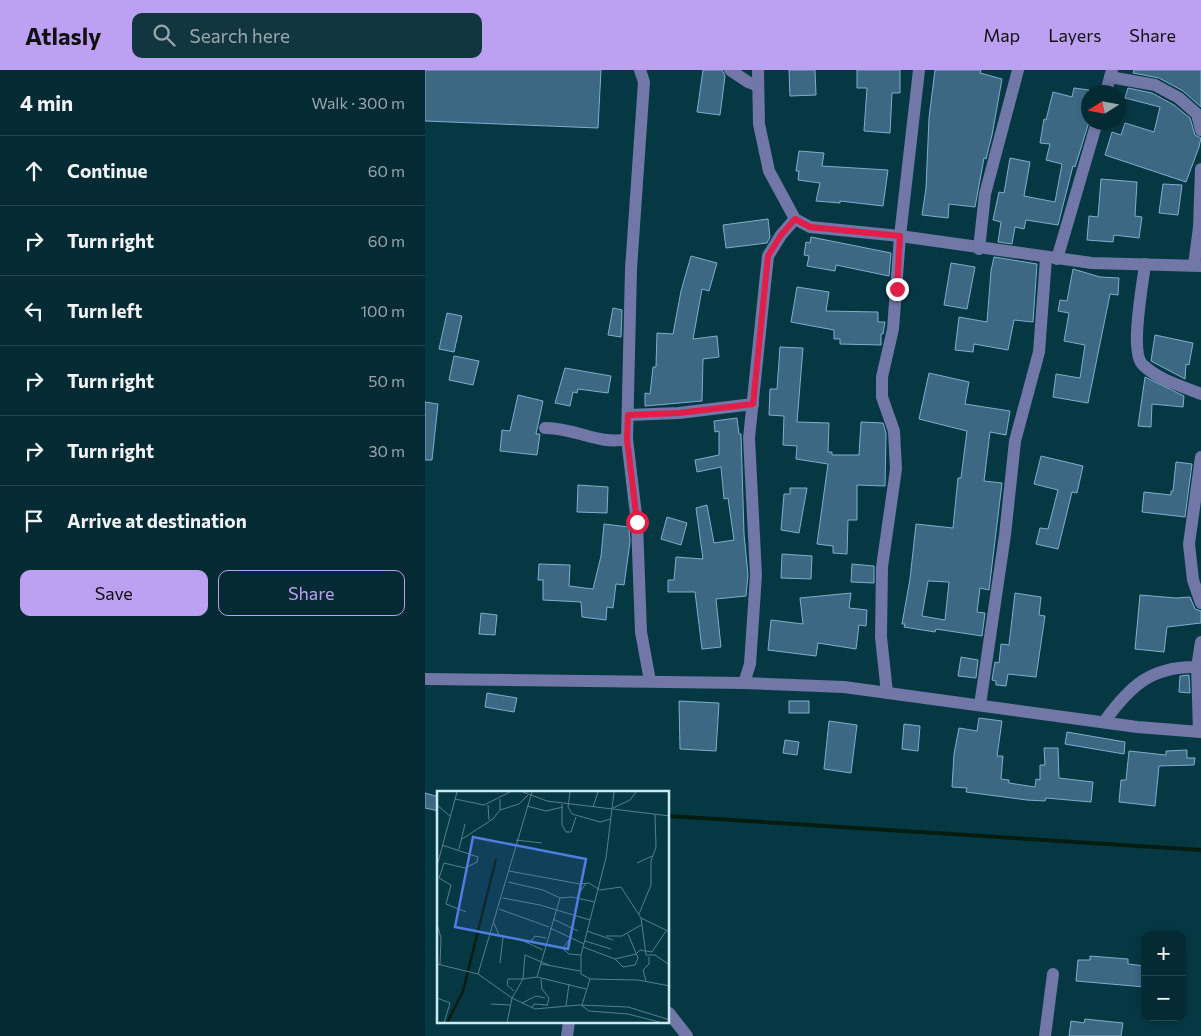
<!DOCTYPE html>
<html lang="en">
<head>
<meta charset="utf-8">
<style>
  body { margin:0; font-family:Commissioner,sans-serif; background:#12363f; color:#f1f3f6 }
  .controls { position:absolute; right:15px; bottom:15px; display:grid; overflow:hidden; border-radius:10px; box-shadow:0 2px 8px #0003 }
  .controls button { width:45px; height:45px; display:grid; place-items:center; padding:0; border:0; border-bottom:1px solid #25464e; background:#042a33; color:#f1f3f6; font:25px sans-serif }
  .compass { position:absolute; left:656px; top:15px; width:45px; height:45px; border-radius:50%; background:#042a33; box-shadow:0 2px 8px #0003; rotate:259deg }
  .stop { position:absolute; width:15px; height:15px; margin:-11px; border:4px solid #e11d48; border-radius:50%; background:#fff }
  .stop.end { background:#e11d48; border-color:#fff; box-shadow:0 1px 5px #0008 }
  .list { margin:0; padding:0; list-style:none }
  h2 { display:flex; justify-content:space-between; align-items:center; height:65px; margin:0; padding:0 20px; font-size:21px }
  h2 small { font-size:16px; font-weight:400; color:#97a7ac }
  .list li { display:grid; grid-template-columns:32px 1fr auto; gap:15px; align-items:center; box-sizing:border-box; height:70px; padding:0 20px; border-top:1px solid #25464e }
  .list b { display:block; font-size:19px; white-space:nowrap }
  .list em { font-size:16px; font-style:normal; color:#97a7ac }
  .actions { display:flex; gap:10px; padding:15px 20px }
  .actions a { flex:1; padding:11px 0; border:1px solid #bca0f2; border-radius:10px; text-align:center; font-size:18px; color:#bca0f2 }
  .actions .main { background:#bca0f2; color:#111 }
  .icon { flex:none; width:28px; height:28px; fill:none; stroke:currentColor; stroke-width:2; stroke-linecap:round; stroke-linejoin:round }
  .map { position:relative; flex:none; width:776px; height:966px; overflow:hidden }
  header { display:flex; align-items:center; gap:30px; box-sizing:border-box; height:70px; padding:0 25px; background:#bca0f2; color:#111 }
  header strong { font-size:24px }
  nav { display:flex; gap:28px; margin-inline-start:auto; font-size:18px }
  .search { width:350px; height:45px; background:#12363f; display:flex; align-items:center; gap:12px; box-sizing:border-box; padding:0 18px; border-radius:10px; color:#97a7ac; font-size:19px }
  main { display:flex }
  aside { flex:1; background:#042a33 }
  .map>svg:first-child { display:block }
</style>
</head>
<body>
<header>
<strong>Atlasly</strong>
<div class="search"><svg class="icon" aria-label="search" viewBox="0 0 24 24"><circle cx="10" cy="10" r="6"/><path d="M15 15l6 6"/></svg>Search here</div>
<nav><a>Map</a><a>Layers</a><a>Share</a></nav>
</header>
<main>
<aside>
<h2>4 min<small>Walk · 300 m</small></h2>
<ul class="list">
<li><svg class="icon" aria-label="ahead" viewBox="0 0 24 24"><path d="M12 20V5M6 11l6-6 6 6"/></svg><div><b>Continue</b></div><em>60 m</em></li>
<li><svg class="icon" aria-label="right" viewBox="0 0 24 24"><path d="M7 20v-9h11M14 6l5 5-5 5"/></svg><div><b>Turn right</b></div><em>60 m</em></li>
<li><svg class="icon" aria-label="left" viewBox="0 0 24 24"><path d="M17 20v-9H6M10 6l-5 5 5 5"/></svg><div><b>Turn left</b></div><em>100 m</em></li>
<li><svg class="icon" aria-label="right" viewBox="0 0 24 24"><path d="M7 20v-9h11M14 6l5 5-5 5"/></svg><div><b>Turn right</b></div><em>50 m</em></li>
<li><svg class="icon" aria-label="right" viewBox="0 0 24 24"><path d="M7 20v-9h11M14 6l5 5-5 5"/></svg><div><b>Turn right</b></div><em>30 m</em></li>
<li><svg class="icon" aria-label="arrive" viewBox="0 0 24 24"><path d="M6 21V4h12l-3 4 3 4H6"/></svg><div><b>Arrive at destination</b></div></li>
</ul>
<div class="actions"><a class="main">Save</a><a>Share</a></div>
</aside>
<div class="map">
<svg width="776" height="966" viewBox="0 0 776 966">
  <rect width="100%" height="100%" fill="#063844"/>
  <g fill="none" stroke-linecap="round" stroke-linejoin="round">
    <path stroke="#041d10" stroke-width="4" d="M244 746 776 780"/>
  </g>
  <g fill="#3c6884" stroke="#7faecc" fill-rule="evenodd">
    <path d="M0 0H176L173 58 0 51Z"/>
    <path d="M278 0H297L300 6 295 45 272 42Z"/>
    <path d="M364 0H390L391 25 365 26Z"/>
    <path d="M432 0H475V23H467L465 63 439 61 442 18H432Z"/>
    <path d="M510 0H556L555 3 577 9 567 65 561 89 559 88 550 137 524 134 523 148 497 145 501 118 504 48Z"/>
    <path d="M709 0H776V37L758 21 734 8 708 3Z"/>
    <path d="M649 18 664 20V52L650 97 648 96 633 155 601 150 599 159 590 157 587 174 573 172 576 152 568 150 574 122 579 123 585 88 605 92 599 126 630 132 637 94 621 90 625 74 615 73 619 49 621 50 628 22 647 27Z"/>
    <path d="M703 18 727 23 749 35 765 48 770 65 776 68 774 77 761 112 680 85 687 62 696 65 700 53 729 62 735 37 700 28Z"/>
    <path d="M374 81 399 83 397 96 463 100 458 136 415 131V133L391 131 395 113 373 110 374 101H371Z"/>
    <path d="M676 109 712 112 710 146 717 147 714 168 689 165 688 172 662 170 664 146 673 147Z"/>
    <path d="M738 114 757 115 753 145 734 143Z"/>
    <path d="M343 149 345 167 342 173 301 178 298 155Z"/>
    <path d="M386 167 466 183 464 206 411 195 410 201 382 196 384 186 379 185 381 172 385 173Z"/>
    <path d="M266 186 292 193 284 221 277 219 268 269 292 266 294 287 278 289 277 331 220 336V323L225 324 228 297H231L232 263 248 264 256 221Z"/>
    <path d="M569 187 612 194 608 252 589 250 583 280 549 274 548 282 530 280 534 247 562 252 566 201Z"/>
    <path d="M526 193 550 197 542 239 519 235Z"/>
    <path d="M648 199 675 207 694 208 693 225 685 224 663 333 628 327 631 304 655 308 660 275 639 271 644 243 633 241 635 230 642 231Z"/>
    <path d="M372 217 404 222 401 241 453 242V252H460L458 264H456V275L415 274V269H409V260L366 252Z"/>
    <path d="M188 238 197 240 196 267 183 265Z"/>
    <path d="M22 243 37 246 29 282 14 279Z"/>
    <path d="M730 265 768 273 764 295 761 294 760 309 726 291Z"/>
    <path d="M355 277 378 278 372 352 404 353 403 382H407V385H434L436 352 458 353 461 363 460 416 432 415V450H423L422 484 408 483V476L392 474 403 394 371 389 372 376 358 375 359 346 344 345 345 319H352Z"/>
    <path d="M29 286 54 291 48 315 24 310Z"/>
    <path d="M140 298 186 306 183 323 153 319 152 323 148 322 145 336 130 333Z"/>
    <path d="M504 303 544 312 540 334 585 341 581 365 565 362 559 411 577 413 564 520 555 518 552 542 560 543 557 566 511 559 510 562 479 557 480 554H477L485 509 491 454 528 458 533 408H536L542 361 494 349ZM503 511 524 512 520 550 497 546Z"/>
    <path d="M720 307 759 326 758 337 727 334 726 357 713 356Z"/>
    <path d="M93 325 118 331 111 364H115L112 385 75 381 77 360 85 361Z"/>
    <path d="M0 332 13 334 7 390H0Z"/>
    <path d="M312 348 314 364H316L319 464 323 505 321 526 291 529 296 577 277 579 270 522H243V510H249L251 487 278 489 271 438 282 435 289 473 309 470 303 428 299 429 296 397 272 402 270 390 294 385V361L290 362 289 351Z"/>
    <path d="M616 386 658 396 652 423 647 422 633 479 611 474 615 458 623 459 633 420 609 414Z"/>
    <path d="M751 392 767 394 760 447 717 442 719 422 746 425V421H748Z"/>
    <path d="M153 415 183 417 182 443 152 442Z"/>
    <path d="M365 418H382L374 463 356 460 359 424H365Z"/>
    <path d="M242 447 262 453 256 475 236 469Z"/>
    <path d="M179 454 204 457 205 472 199 515 191 514 188 538 182 537 181 550 157 547 156 532 118 530V510H113L114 494 145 495 144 516 168 519 176 486Z"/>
    <path d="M357 484 387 486 386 509 356 508Z"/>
    <path d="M427 494 449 496V513L426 512Z"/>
    <path d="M426 523 424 538 442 540 441 556 434 555 431 579 393 573 391 586 343 580 346 550 378 554 375 528Z"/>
    <path d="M590 523 616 527 614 545 620 546 611 607 583 604 581 616 571 615V611L567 610 570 592 574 593 576 574 584 575Z"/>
    <path d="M715 525 751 528 765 527 770 539 776 541V553L742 557 739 582 710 579Z"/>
    <path d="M56 543 72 545 70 565 54 564Z"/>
    <path d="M536 587 553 590 551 608 533 606Z"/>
    <path d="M764 605 765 623 754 622 755 606Z"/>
    <path d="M62 623 92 628 89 642 60 637Z"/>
    <path d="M254 631 294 633 291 681 255 679Z"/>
    <rect x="364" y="631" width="20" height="12"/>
    <path d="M554 648 577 651 572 686H578L576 709 584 710V713L610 717 611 709 615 710V695H620L619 678H633L634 708 668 712 666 732 621 728 620 731 602 730 541 722 542 718 527 717 529 684 534 658 552 661Z"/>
    <path d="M404 651 432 655 426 703 399 699Z"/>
    <path d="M479 654 495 656 493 681 477 679Z"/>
    <path d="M642 662 700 672 699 684 640 674Z"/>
    <path d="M360 670 374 672 372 685 358 683Z"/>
    <path d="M762 680V688H770L769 695 734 696 730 736 694 732 696 710H701L704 681 741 685V681Z"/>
    <path d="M0 723 14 727V741L0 738Z"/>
    <path d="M665 886 703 889V894L720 896V917L651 911 653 890H665Z"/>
    <path d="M660 949 698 953 696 966H644L646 951 659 953Z"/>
  </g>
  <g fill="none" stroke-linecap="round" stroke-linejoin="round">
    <g stroke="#7177a6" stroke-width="12">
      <path d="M215 0 219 12 206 199 202 369 212 453 216 562 225 611"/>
      <path d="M305 0 323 12 333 16"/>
      <path d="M333 0 334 54 344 101 370 149 385 157 475 166 667 193 776 196"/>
      <path d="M685 7 730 15 754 28 772 44 776 60"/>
      <path d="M681 22 687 0"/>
      <path d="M554 179 560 124 593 0"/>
      <path d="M632 189 672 52"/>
      <path d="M720 194C718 214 704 283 718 295 734 310 756 316 776 324"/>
      <path d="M769 195 774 157 776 99"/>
      <path d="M203 345 254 343 328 334"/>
      <path d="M120 358C148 357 175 376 202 369"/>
      <path d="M776 387 764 474 768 510 776 533"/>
      <path d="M772 597 774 662"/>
      <path d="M0 609 319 613 419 617 712 657 776 662"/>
      <path d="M319 613 325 594 331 505 324 368 340 214 343 186 356 165 370 149"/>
      <path d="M462 623 456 567 457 497 471 399 469 361 457 327V307L468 259 475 166 494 0"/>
      <path d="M555 635 580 465 590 371 614 282 621 188"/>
      <path d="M679 652C705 616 726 596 772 597L776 572"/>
      <path d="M244 943 262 966"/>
      <path d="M142 966 144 952"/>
      <path d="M620 966 628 904"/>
    </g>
  </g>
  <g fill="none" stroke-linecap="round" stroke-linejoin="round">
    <path stroke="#e11d48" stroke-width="6" d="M212 452 202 369 203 345 254 343 328 334 343 186 356 165 370 149 385 157 475 166 472 219"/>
  </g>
  <g transform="translate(12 721)">
    <rect width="232" height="232" fill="#063844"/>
    <path fill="none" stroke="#041d10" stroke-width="2.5" d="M10 232 26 200 59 68"/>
    <path fill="none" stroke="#557f8a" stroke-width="1" d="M86 1 110 10 233 25M133 1 131 16 135 23 163 31 174 28M177 1 169 67 144 164V183L153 188 201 189 233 195M18 8 47 14 73 1M125 13V34L129 41H134L139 26M0 14 13 25M51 14 52 29M90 15 109 20 126 16M156 16 161 1M176 17 193 9 199 1M63 19 82 13 91 4M25 48 56 28 63 19V8M79 49 105 52M5 54 41 66 40 71 28 77 7 72 2 87 14 94 9 113 29 121M22 58 28 33M200 72 215 65M0 75 20 1M72 80 143 93 152 92 163 99 184 96 204 127 209 164H218L233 174M71 91 106 99 123 107M140 106 149 92M66 107 103 114 153 129M123 107 135 106 158 111M62 118 112 136M202 123 214 94V70L219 56 218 24M204 127 233 141M116 128 141 140M57 132 62 144 84 149 106 159M0 133 4 147 3 173M113 137 147 153M150 140 176 149M169 145H185L204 134M148 150 174 158M93 152 98 145 109 147M109 153 126 157 133 148M146 156 178 168 186 176 198 174 201 167 191 143M125 157 132 163 144 164M199 163 203 159 215 161 229 140M178 168 199 163M63 172 66 146M0 173 41 183 75 207 98 218 142 214 191 216 233 229M104 173 143 180M41 183 95 1M100 186 123 107M86 188 88 164 112 174M104 188 105 198 112 207 110 215M209 190 206 179 212 173V166M77 200 70 194 71 188H86M0 207 13 212 7 232M85 212 99 205 108 207M54 213 73 214M144 214 152 220 191 223 226 232M145 214 153 188M129 215 132 193M95 217 97 213 110 214M70 232 75 207 86 188 100 186 149 198"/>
    <path fill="#517ce0" fill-opacity="0.15" stroke="#517ce0" stroke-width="2.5" d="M36 46 149 68 131 158 18 136Z"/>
    <rect width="232" height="232" fill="none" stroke="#cbe9f2" stroke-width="2.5"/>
  </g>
</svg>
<div class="controls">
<button>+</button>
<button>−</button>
</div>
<svg class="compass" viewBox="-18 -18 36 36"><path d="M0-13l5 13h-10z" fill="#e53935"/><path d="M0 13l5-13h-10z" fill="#97a7ac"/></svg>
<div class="stop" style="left:212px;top:452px"></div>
<div class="stop end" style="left:472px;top:219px"></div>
</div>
</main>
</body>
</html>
